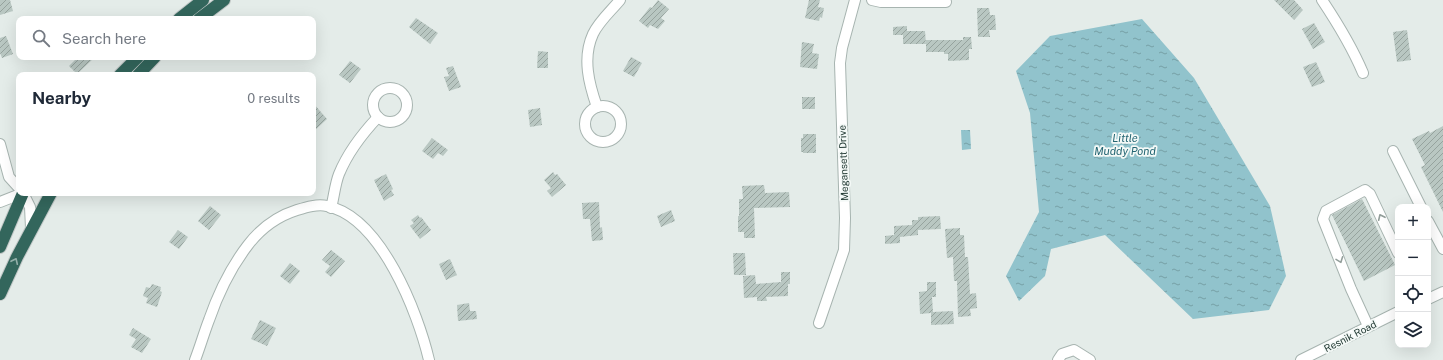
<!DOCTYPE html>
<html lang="en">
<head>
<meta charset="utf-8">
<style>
  body { margin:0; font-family:"Public Sans",sans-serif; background:#f2f2f3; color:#1f2937 }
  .controls { position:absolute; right:12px; bottom:12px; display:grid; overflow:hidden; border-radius:8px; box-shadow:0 4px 16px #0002 }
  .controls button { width:36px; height:36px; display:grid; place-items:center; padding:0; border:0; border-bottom:1px solid #e0e1e3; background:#fff; color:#1f2937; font:20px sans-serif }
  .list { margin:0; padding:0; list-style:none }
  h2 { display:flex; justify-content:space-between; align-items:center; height:52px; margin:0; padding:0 16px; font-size:17px }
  h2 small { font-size:13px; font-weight:400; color:#747a83 }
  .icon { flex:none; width:22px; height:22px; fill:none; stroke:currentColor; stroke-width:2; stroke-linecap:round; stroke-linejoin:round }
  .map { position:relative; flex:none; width:1443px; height:360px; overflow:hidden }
  .search { position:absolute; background:#fff; box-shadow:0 4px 16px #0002; left:16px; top:16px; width:300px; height:44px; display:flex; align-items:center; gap:10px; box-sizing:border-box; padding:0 14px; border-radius:8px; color:#747a83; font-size:15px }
  .panel { position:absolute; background:#fff; box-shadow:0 4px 16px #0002; left:16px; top:72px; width:300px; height:124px; border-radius:8px }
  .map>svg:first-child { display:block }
</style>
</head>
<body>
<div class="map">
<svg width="1443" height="360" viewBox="0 0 1443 360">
  <defs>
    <pattern id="water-ripples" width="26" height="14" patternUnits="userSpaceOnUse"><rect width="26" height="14" fill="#91c3cc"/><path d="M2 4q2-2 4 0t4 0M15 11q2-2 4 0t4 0" fill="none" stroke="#76a0a6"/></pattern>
    <pattern id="building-hatch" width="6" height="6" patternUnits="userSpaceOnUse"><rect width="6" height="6" fill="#b9c7c2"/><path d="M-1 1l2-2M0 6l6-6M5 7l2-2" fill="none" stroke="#96a39e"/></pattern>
  </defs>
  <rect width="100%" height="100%" fill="#e4ece9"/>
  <g fill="url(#water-ripples)">
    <path d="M1142 19 1194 78 1270 206 1286 276 1269 310 1193 319 1105 235 1051 249 1045 276 1019 301 1006 276 1039 212 1030 113 1016 71 1050 36Z"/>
    <path d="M961 130H970L971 149 962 150Z"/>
  </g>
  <g fill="url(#building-hatch)">
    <path d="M0 0H10L13 11 0 15Z"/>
    <path d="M658 0 669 9 661 18 665 21 658 29 650 25 648 28 639 21 650 7 652 8Z"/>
    <path d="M809 0H820L818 7 824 8 822 18 820 17 819 21 805 18Z"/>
    <path d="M1274 0H1294L1303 10 1294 20Z"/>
    <path d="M977 8H989L990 15H995L996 30H989L990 37H978Z"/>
    <path d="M416 18 438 33 430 44 409 27Z"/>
    <path d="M1314 23 1325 42 1313 49 1302 29Z"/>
    <path d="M907 26V31H925L926 44H903V35H893V27Z"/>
    <path d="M1407 30 1411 60 1397 62 1393 32Z"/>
    <path d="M6 36 13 54 2 58 0 53V38Z"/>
    <path d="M963 37H971L972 49H969V60L948 61V54H944V52H926V40H963Z"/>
    <path d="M802 42 814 44 812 53 819 54 817 69 800 67Z"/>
    <path d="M538 51 548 52V68H537Z"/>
    <path d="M78 57H95L77 74 69 66Z"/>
    <path d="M631 57 642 63 634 77 623 71Z"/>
    <path d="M350 61 361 69 350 83 339 75Z"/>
    <path d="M1316 62 1325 82 1312 87 1303 67Z"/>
    <path d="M453 66 461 87 449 91 444 77 449 76 446 68Z"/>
    <rect x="802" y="97" width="13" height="12"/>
    <path d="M313 103 327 119 313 132Z"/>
    <path d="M540 108 542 125 530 127 528 110Z"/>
    <path d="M1443 126V212L1421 167 1425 165 1412 139 1429 131 1430 133Z"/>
    <path d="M803 134H816V153H803V152H801V138H803Z"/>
    <path d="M432 138 448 150 443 156 438 153 433 159 422 151Z"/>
    <path d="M553 172 555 175 557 174 566 185 552 197 547 191 551 188 544 180Z"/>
    <path d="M386 174 393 189 391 190 394 195 384 201 374 180Z"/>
    <path d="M764 185 765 193 789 192 790 207 754 208 755 238H744V232H738V216H739V199H743L742 186Z"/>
    <path d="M1362 199 1395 265 1364 281 1332 215Z"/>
    <path d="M599 202 600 228 602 227 603 240 592 241 590 219H583L582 203Z"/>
    <path d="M210 206 221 215 209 230 198 221Z"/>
    <path d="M671 210 675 221 661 227 657 216Z"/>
    <path d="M418 215 420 218 421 217 431 230 420 239 410 226 414 223 411 220Z"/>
    <path d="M940 216 941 229 918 230V235L900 237V243L885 244V236L894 235V226L912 225V220H918V217Z"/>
    <path d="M960 228V235H964L965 257H968L970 294 976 293 977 308 970 309 971 316 958 317 957 281H954L953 257 947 258 945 229Z"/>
    <path d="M178 230 188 237 179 249 169 242Z"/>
    <path d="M331 250 345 261 331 277 325 272 330 266 322 260Z"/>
    <path d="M733 253H745L746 275H734Z"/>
    <path d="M450 259 457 275 446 280 439 264Z"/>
    <path d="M290 263 300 271 290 284 280 276Z"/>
    <path d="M781 272H790V284H788V296L766 297 767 301H757V297L744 298 743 276 755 275 756 284 781 282Z"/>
    <path d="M927 282H936V297H932L933 312 953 311 954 324 931 325V313L920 314 919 292 927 291Z"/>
    <path d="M152 284 161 287 160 291 162 292 157 307 146 303 148 298 143 296 146 287 150 288Z"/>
    <path d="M469 303 470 311H476L477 319 458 321 457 305Z"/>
    <path d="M260 320 276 328 267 346 251 339Z"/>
    <path d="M133 328 151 339 142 353 131 347 136 339 129 335Z"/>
  </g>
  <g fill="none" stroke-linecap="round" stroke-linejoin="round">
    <g stroke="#a7b4b0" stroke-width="12">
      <g id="minor">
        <path d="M872 0 881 2H946"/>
        <path d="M1322 0C1338 24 1352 47 1363 73"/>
        <circle cx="390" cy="105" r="17"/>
        <circle cx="603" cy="124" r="18"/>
        <path d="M597 107C589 84 582 58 593 34 599 21 611 11 620 0"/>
        <path d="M0 144 9 177 19 188"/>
        <path d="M1393 151 1421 207"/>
        <path d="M23 193 30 207 31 228"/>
        <path d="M0 202 23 193"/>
        <path d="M331 208C334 197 335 184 339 174 348 152 362 134 378 117"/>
        <path d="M1428 221 1443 249"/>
        <path d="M1428 299 1443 292"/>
        <path d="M819 323 844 250 845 218 840 63 842 48 855 0"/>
        <path d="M1368 326 1351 289 1323 219 1326 211 1365 190 1370 194 1398 253"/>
        <path d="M195 360C200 347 204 333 209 320 218 294 231 267 248 245 261 228 278 216 297 210 307 207 317 204 327 206 381 217 418 313 429 360"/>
        <path d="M1058 360 1062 354 1074 350 1090 360"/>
        <path d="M1301 360 1398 312"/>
      </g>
    </g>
    <g stroke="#c2c8c7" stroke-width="14">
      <g id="highway">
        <path d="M179 19 203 0"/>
        <path d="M199 19 224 0"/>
        <path d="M120 75 138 57"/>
        <path d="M138 75 155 57"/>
        <path d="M0 247 23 193"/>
        <path d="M0 294 17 257 51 193"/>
      </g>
    </g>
    <use href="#minor" stroke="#fff" stroke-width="10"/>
    <use href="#highway" stroke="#33665c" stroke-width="12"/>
  </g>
  <defs><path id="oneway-chevron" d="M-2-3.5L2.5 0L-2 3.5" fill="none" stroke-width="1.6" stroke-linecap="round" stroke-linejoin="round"/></defs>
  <g stroke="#929e9a">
    <use href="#oneway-chevron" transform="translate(1381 217) rotate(-115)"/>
    <use href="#oneway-chevron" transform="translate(1340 260) rotate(69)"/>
  </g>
  <use stroke="#94b0aa" href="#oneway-chevron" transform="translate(15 261) rotate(-65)"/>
  <g text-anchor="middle" stroke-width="3.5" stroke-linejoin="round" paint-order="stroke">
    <g font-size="10" fill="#253c36" stroke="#f4f9f7">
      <text transform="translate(843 163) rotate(-92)" y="4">Megansett Drive</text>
      <text transform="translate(1350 336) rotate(-27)" y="4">Resnik Road</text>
    </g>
    <g font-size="11" font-style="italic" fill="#246673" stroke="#f4f9f7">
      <text x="1125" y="142">Little<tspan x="1125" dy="13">Muddy Pond</tspan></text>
    </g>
  </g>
</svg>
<div class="controls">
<button>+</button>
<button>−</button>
<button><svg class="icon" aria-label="locate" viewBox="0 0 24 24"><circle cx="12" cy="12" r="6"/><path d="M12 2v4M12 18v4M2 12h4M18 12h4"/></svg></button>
<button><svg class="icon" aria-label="layers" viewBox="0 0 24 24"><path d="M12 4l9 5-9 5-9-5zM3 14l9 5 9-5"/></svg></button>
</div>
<div class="search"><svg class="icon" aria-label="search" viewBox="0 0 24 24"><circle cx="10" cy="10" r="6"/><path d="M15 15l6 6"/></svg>Search here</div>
<section class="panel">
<h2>Nearby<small>0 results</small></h2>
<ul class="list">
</ul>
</section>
</div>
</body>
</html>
